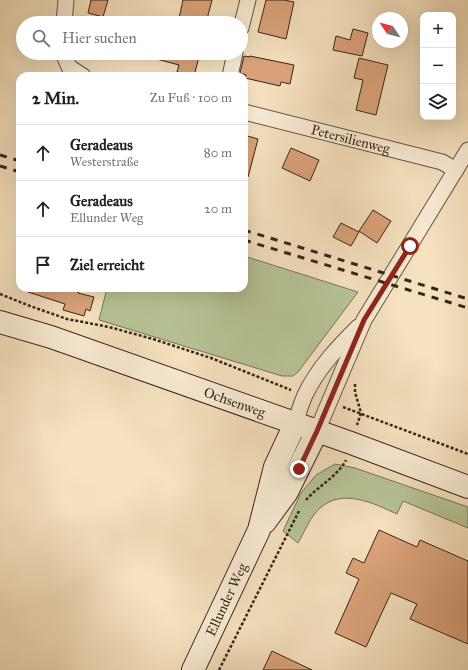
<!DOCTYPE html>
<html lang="de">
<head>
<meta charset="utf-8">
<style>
  body { margin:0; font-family:"IM FELL Great Primer",serif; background:#f2f2f2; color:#202124 }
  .controls { position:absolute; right:12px; top:12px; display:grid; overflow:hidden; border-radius:8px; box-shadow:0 4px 16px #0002 }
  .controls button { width:36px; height:36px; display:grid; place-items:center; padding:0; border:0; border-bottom:1px solid #e0e0e0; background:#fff; color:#202124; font:20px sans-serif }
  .compass { position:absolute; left:372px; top:12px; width:36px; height:36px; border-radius:50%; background:#fff; box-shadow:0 4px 16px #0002; rotate:305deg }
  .stop { position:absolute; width:12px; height:12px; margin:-9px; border:3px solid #8f2418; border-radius:50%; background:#fff }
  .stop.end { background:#8f2418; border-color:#fff; box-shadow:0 1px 4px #0008 }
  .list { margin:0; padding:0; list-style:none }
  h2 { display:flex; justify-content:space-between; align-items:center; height:52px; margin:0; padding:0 16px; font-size:17px }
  h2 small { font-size:13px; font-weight:400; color:#757577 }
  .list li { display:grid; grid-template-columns:26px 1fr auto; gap:12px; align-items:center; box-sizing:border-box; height:56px; padding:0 16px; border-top:1px solid #e0e0e0 }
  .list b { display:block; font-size:15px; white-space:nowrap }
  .list p { margin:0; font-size:13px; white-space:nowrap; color:#757577 }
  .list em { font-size:13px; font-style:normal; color:#757577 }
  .icon { flex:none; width:22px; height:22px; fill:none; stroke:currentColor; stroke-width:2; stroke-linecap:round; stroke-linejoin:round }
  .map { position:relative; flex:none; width:468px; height:670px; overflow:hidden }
  .search { position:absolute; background:#fff; box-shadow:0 4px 16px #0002; left:16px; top:16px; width:232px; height:44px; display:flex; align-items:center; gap:10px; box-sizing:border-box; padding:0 14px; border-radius:22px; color:#757577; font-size:15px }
  .panel { position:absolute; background:#fff; box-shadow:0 4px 16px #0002; left:16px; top:72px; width:232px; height:220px; border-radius:12px }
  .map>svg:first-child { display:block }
</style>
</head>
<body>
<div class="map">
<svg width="468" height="670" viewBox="0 0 468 670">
  <rect width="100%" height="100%" fill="#f6e2bf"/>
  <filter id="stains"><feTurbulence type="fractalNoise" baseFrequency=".005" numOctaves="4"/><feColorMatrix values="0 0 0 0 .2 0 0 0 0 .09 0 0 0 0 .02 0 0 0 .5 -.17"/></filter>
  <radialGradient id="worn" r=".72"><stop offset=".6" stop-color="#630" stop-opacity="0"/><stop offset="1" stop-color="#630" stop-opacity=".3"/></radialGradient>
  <g fill="#b7c496" stroke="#777458">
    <path d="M244 256 358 292 298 372 293 376H282L99 320 107 288H244Z"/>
    <path d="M335 464 355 468 468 507V528L403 501 397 514C373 503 343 488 320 508 310 517 305 531 298 543L283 531 301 493 316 475Z"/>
  </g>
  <g fill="#dba379" stroke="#37251b">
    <path d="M91 0H108L103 17 88 13Z"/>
    <path d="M183 0H212L206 23H178Z"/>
    <path d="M266 0H284L294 2 286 39 258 32Z"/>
    <path d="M353 29 368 33 362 56 333 50 336 36 350 40Z"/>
    <path d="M149 53H200L194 76 177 72 179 65 149 57Z"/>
    <path d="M244 56 250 57V56L294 65 290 84 281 82 280 86 245 78 246 75 240 73Z"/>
    <path d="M359 58 388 65 376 115 356 110 363 80 354 78Z"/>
    <path d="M244 135 258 139 248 177 244 176Z"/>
    <path d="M291 148 319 160 310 181 282 168Z"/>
    <path d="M373 210 391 221 377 243 359 231Z"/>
    <path d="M341 223 359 232 351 246 333 237Z"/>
    <path d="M25 288H79L78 293 94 297 90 311 86 309 84 316 63 310 65 304 25 291Z"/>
    <path d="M379 530 417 547 420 540 468 561V644L410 619 417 604 391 593 366 647 335 633 359 579 346 573 353 558 364 563Z"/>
    <path d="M272 651 312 670H263Z"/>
  </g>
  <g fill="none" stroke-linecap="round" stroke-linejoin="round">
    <g stroke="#675444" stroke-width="17">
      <g id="street">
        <path d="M64 23 66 0"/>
        <path d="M241 28 248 0"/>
        <path d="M63 53 69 67 83 76"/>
        <path d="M230 76 235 53"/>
        <path id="s1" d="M244 112 442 162 456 170"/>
        <path d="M295 424C298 414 301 404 305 395 318 368 338 347 358 327"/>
        <path d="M317 431 364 320 468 150"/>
      </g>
    </g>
    <g stroke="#37251b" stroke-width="24">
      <g id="secondary">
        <path id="s2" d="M0 322 51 337 351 443 468 487"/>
        <path d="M265 522 287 492 317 431"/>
        <path id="s3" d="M193 670 259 530 275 467 295 424"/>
      </g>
    </g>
    <g stroke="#37251b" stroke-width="2.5" stroke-dasharray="3 2" stroke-linecap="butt">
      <path d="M0 294 30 306 67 319 109 327 153 339 211 358 291 390"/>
      <path d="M355 384V392L361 413 357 425"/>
      <path d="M343 407 468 454"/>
      <path d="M306 500C318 486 337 477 346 460"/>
      <path d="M219 670 299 511"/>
    </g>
    <use href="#street" stroke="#f9ecd5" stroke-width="15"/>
    <use href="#secondary" stroke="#f9ecd5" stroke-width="22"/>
    <g stroke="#37251b" stroke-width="3" stroke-dasharray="7 7" stroke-linecap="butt">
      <path d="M0 155 20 161"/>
      <path d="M0 166 20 172"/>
      <path d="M244 230 468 299"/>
      <path d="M244 240 468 308"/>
    </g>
  </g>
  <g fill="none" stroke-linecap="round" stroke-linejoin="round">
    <path stroke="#8f2418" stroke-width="5" d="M299 469 317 431 364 320 410 246"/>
  </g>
  <g text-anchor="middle" stroke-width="3" stroke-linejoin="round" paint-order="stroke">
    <g font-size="14" fill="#37251b" stroke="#f9ecd5">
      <text dy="5" stroke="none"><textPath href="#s1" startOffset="110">Petersilienweg</textPath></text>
      <text dy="5" stroke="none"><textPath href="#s2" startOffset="248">Ochsenweg</textPath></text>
      <text dy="5" stroke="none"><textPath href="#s3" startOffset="78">Ellunder Weg</textPath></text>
    </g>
  </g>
  <rect width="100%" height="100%" filter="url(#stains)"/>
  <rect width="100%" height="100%" fill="url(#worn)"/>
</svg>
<div class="controls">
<button>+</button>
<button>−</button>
<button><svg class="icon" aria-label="layers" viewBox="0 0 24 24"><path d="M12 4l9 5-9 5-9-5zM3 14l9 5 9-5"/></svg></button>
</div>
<svg class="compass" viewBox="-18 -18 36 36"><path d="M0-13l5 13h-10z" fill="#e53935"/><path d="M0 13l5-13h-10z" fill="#757577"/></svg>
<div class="stop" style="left:410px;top:246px"></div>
<div class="stop end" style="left:299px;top:469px"></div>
<div class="search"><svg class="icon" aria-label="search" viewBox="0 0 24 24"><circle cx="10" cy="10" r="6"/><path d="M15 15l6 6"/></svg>Hier suchen</div>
<section class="panel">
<h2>2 Min.<small>Zu Fuß · 100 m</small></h2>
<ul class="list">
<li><svg class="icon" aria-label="ahead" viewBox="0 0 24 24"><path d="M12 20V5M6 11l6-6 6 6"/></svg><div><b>Geradeaus</b><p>Westerstraße</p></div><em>80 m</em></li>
<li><svg class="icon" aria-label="ahead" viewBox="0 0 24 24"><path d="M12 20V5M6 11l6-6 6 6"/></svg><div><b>Geradeaus</b><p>Ellunder Weg</p></div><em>20 m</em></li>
<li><svg class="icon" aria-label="arrive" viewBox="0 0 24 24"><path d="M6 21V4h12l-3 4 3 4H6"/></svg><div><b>Ziel erreicht</b></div></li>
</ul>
</section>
</div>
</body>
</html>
